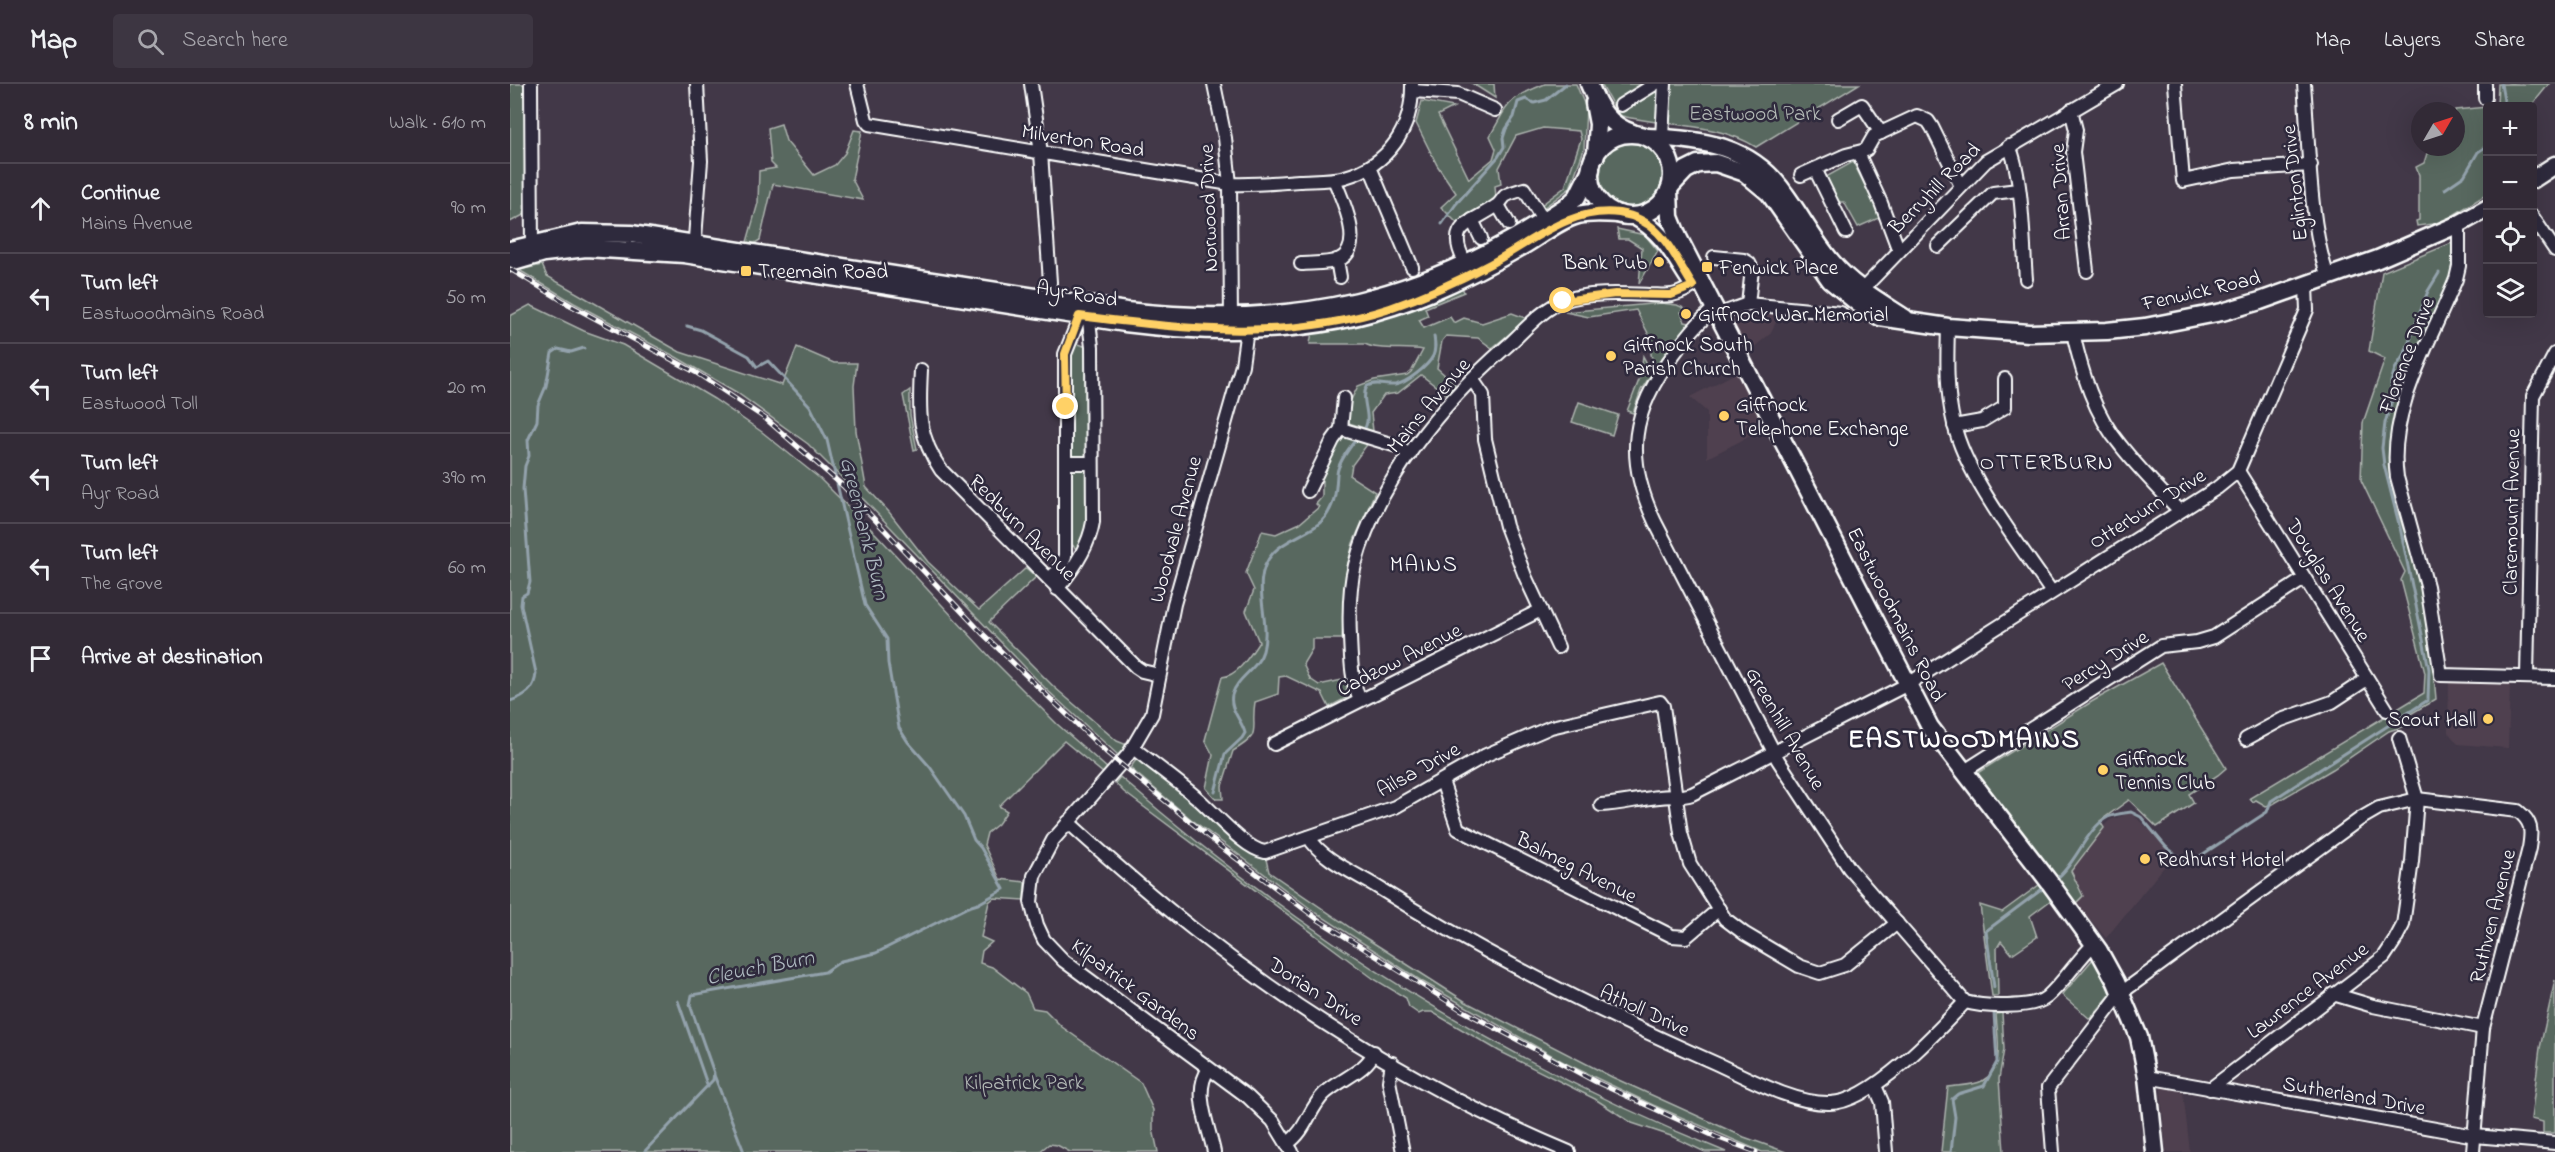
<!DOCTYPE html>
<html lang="en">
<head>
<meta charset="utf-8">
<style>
  body { margin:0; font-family:"Indie Flower",sans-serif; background:#3d3642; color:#f1f3f6 }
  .controls { position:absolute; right:18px; top:18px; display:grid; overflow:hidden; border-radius:6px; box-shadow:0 6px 24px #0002 }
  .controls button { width:54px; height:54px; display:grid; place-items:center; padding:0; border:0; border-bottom:2px solid #4d4651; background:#322a36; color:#f1f3f6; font:30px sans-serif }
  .compass { position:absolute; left:1901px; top:18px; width:54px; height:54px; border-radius:50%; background:#322a36; box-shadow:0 6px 24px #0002; rotate:51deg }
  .stop { position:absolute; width:18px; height:18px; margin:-14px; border:4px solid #ffd166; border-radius:50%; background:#fff }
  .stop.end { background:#ffd166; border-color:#fff; box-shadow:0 2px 6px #0008 }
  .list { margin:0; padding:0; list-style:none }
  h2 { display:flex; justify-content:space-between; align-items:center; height:78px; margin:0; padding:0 24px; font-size:26px }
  h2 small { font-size:20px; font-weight:400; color:#a8a7ad }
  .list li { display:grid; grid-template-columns:39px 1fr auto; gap:18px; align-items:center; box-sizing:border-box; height:90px; padding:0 24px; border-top:2px solid #4d4651 }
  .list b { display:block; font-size:22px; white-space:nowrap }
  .list p { margin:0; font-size:20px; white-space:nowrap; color:#a8a7ad }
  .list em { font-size:20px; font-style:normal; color:#a8a7ad }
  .icon { flex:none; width:33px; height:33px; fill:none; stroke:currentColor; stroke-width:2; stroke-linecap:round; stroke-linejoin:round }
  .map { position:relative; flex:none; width:2045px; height:1068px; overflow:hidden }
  header { display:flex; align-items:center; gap:36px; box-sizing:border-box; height:84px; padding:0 30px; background:#322a36; border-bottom:2px solid #4d4651 }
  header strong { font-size:28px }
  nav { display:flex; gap:33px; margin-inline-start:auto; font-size:21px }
  .search { width:420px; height:54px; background:#3d3642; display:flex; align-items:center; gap:15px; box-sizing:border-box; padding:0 21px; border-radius:6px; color:#a8a7ad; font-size:22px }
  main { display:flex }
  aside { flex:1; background:#322a36 }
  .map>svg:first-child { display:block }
</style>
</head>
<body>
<header>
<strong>Map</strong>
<div class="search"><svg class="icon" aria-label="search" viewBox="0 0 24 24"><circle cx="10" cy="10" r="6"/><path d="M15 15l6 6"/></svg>Search here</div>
<nav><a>Map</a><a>Layers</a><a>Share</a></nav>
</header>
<main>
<aside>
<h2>8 min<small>Walk · 610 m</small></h2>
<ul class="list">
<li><svg class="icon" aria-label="ahead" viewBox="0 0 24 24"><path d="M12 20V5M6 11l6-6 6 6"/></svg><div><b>Continue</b><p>Mains Avenue</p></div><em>90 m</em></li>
<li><svg class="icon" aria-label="left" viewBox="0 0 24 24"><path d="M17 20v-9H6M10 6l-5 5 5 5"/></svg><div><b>Turn left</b><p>Eastwoodmains Road</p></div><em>50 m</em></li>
<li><svg class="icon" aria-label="left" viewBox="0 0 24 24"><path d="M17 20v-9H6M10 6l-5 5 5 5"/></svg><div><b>Turn left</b><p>Eastwood Toll</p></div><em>20 m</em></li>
<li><svg class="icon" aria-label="left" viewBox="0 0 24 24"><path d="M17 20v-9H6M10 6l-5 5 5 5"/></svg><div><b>Turn left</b><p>Ayr Road</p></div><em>390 m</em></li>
<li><svg class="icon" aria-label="left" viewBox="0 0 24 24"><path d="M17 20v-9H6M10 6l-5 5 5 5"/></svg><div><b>Turn left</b><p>The Grove</p></div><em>60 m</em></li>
<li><svg class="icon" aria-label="arrive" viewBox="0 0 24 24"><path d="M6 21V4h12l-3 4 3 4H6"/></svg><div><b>Arrive at destination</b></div></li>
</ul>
</aside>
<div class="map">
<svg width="2045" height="1068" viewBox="0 0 2045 1068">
  <rect width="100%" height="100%" fill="#423848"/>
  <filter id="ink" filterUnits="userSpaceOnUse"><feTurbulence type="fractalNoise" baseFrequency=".0167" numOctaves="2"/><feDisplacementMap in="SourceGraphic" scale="12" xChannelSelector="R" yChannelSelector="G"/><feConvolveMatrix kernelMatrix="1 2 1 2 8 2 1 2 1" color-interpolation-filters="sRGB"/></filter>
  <g filter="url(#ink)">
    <g fill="#50414f">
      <path d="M1246 228 1267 230 1266 238 1260 250 1238 268 1221 237Z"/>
      <path d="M1228 288 1256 344 1197 374V328L1180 313Z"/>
      <path d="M1939 598 2000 599 1998 664 1948 660 1938 648Z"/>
      <path d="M1621 729 1662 767 1657 779 1596 854 1566 819 1573 812 1561 787 1594 742 1600 736Z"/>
      <path d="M1650 996 1672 1000 1680 1068H1656Z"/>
    </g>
    <g fill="#58675e" stroke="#acb3ae" stroke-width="1.5">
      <path d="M0 0H21V127L0 138Z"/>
      <path d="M963 0H984L985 14Z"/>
      <path d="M1035 0H1066L1076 24 1074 65 1060 104 1033 124 1030 122 1055 103 1071 55 1069 47 1033 44 1006 52 989 84 991 100 985 102 986 114 947 139 931 123 946 109 927 81 906 39 912 17 944 23 928 31 959 95 983 75 986 65 980 52C1000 17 997 15 1035 0Z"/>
      <path d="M1091 0H1349L1246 63C1206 38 1157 43 1112 32L1106 27Z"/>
      <path d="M1988 0H2039L2021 22H1978L1987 21Z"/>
      <path d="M1977 23V110L1931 139 1907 142 1906 137 1909 136V91L1906 83 1914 79 1919 63H1946L1945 26Z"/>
      <path d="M271 40 276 57 304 91 325 81 335 69 344 46 352 47 342 95 353 116 263 100 250 156 245 159 237 158 248 119 249 87 266 84 261 79 258 44Z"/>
      <circle cx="1121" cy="91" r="35"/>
      <path d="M1343 78 1371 133 1348 143 1334 118H1328L1316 93Z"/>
      <path d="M1107 145 1135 151 1148 167 1129 200 1132 164 1118 155H1109Z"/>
      <path d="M1944 158 1946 182 1885 332C1882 348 1878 364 1879 382 1881 423 1905 470 1913 510 1920 545 1923 580 1926 615L1892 635 1895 642 1879 647 1823 685 1763 720 1756 722 1746 716 1743 718 1740 714 1914 609 1915 589 1891 496 1895 488 1851 396 1853 339 1875 275 1859 267 1872 188Z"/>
      <path d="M32 181 37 192 170 268 272 301 287 263 324 279H347L344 302 346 347 356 403 379 428 418 478 469 526 516 484 526 493 479 538 544 603 607 657 617 661 608 671 536 605 359 421 298 360 226 308 166 273 64 219 9 186Z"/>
      <path d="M952 203 954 208 915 224 918 232 909 236 914 244 940 233 944 239 954 234 972 239 1002 229 1018 235 982 264 968 254 936 252 932 257 927 284 945 300 936 310 911 291 888 309 874 311 861 329 863 347 839 339 838 322 848 302 864 296 897 291 901 288 913 266C896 263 867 267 855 260H800L802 248 894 229Z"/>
      <path d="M1151 219 1167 221 1176 225 1171 228 1175 238 1180 239 1144 284 1141 270 1142 257 1126 226 1079 233 1055 228Z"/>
      <path d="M20 221 74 247 113 261 204 315 252 348 308 393 367 451 482 575 547 640 598 685 593 689 554 657 489 722 497 727 488 740 477 749 474 761 490 795 515 798 514 816 484 814 479 818 471 853 482 858 472 867 470 879 482 883 516 909 523 924 535 926 552 943 631 999 643 1026V1045L648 1068H560L547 1061 539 1060 529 1068H0V232Z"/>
      <path d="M567 260 574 262 579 269V373L560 374V263Z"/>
      <path d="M1133 272 1142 289 1131 306 1123 329 1117 327 1131 291Z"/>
      <path d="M400 306V331L407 365 404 366 393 311Z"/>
      <path d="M1069 318 1108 331 1102 351 1062 338Z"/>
      <path d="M831 349 859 358 842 381 840 392 865 408 843 459 837 483 832 555H802V565L793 580 800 595 809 601 837 595 836 614 819 623 812 609 776 592 769 593 768 610 745 618C740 647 754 649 723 667L712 702 713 715H706L696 704 703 671 695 656 712 593C728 592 740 571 749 558L736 527 744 506 736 489 752 447 766 450 790 439 809 423 806 420 812 413V394Z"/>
      <path d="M577 384 578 446 570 463 565 464 561 459 560 385Z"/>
      <path d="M1651 579 1716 684 1708 691 1679 710 1684 719 1647 743 1619 716 1590 737 1594 744 1561 787 1573 812 1566 819 1467 692 1469 688 1583 617Z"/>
      <path d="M631 675 755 771 759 788 851 851 956 918 1102 993 1234 1053 1276 1068H1252L1143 1021 1057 980 913 898 805 828 681 735 620 684 626 676Z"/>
      <path d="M610 693C788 850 996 980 1216 1068H1195L1161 1052 1122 1039 1085 1015 989 967 922 928H913L909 930 899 923 896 914 864 895 614 708 605 699Z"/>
      <path d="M1529 801 1541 816 1520 832 1527 853 1502 870 1491 857 1487 864 1488 912H1482L1470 821 1492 828Z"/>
      <path d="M1583 875 1601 910 1580 935 1552 911Z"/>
      <path d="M2045 896V1049H2033V1038L2021 1035 2030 964Z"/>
      <path d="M1492 929 1494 965 1489 995 1494 1068H1431L1438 1003C1448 1001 1463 1002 1472 997 1496 985 1487 952 1486 930Z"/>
    </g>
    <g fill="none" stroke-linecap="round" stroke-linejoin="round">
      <g stroke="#93a2ac" stroke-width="3">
        <path d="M1991 0 1995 22"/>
        <path d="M1935 105 1954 92 1968 68 1978 61"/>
        <path d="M932 140 946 120 988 73 994 63 993 54 996 45 1004 33 1008 18 1016 15 1024 19 1036 16 1056 0"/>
        <path d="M853 347C864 333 849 317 857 302 867 297 874 302 885 301 897 299 918 282 923 272 926 265 925 259 924 252"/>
        <path d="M0 617C15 612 25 606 26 589L11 521 12 512 17 509 20 498 13 405 15 382 19 372 18 356 27 337 28 321 36 302 42 269 48 265 61 268 74 264"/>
        <path d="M705 708 715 670 732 654 735 649C732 636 719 626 722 611 727 593 748 585 753 567 762 534 738 497 763 469 778 452 807 449 818 429 826 416 826 404 827 390 828 378 840 363 847 354"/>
        <path d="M1546 795C1565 781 1577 744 1598 733 1604 730 1614 729 1621 728L1631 733 1656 763 1678 780 1757 728 1761 717 1918 616 1919 585 1891 448 1874 381 1872 364 1875 339 1882 316 1881 298 1885 285 1895 269 1918 207 1929 189"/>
        <path d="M1484 903 1476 847 1535 803"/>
        <path d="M168 917 198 1003"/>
        <path d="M204 991 234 1068"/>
        <path d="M134 1068 203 996 204 989 180 921 182 911 315 888 331 877 366 869 458 823 468 820 494 805 471 764 464 756 454 732 420 683 398 658 389 644 378 579 377 555 355 521 317 356 300 322 258 277 247 283 239 272 191 246 177 242"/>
        <path d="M1441 1068 1445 1033 1442 1015 1448 1010 1474 1002 1487 978 1484 929"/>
      </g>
      <g stroke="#fff" stroke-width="16">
        <g id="minor">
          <path d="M21 0 22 167"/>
          <path d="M347 0 356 36 359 40 720 100C743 101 766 99 789 97 804 96 821 97 835 93 878 81 903 45 902 0"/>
          <path d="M521 0 531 69 540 198 537 223"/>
          <path d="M704 0 715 54 720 100 721 239"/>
          <path d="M1665 0 1673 97 1724 86 1801 81"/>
          <path d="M1794 0C1799 59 1799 139 1818 193"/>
          <path d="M903 7 948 10 985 26"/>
          <path d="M1975 14V0"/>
          <path d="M1111 21 1145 0"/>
          <path d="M1561 26 1566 46 1563 68 1577 187"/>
          <path d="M1328 35 1352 21 1371 49"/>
          <path d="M1152 53 1155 0"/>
          <path d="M1499 62C1513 92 1513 160 1516 195"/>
          <path d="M1348 69 1371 119 1389 167"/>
          <path d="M860 83 902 183"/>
          <path d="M1305 85 1336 148"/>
          <path d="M1291 91 1336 71 1356 66 1364 52 1407 32 1418 37 1422 43 1451 102"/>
          <path d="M988 121 999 140"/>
          <path d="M2022 132 2045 166"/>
          <path d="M962 136 971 154"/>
          <path d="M1949 140V182L1946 195C1922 255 1877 327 1887 393L1917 502 1931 591 2045 594"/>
          <path d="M1428 162 1483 109 1508 106"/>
          <path d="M184 167 191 77 187 0"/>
          <path d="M1204 173 1234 176 1239 179 1242 185 1238 220"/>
          <path d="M827 176 830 193"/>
          <path d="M791 180C803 179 817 180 828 176 857 165 831 113 824 95"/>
          <path d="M961 180 955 178C935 141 960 140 986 122 990 120 992 115 995 112 1000 109 1008 107 1014 105L1033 136"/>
          <path d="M1347 211 1476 77 1607 0"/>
          <path d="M1204 225C1188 238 1176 254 1164 270 1121 327 1114 373 1145 438L1268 676 1339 784 1455 918C1473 923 1523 925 1537 913 1555 897 1567 876 1584 860"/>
          <path d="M1207 231 1238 220 1331 229"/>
          <path d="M738 238 732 281 664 520 642 630 618 671 543 756 524 792 521 818 527 841 534 856 554 877 738 1013 763 1037 782 1068"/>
          <path d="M1438 243C1437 276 1436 308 1444 340 1455 391 1511 463 1541 507"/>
          <path d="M1563 249C1572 289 1584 330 1611 362 1629 385 1650 406 1670 427"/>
          <path d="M411 286C409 326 407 351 431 386L626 583 632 587 649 591"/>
          <path d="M962 295 973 311 975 355 996 442 1015 492 1048 563"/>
          <path d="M1444 342 1472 337 1495 323V295"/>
          <path d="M831 345 887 362 900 370"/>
          <path d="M556 379H582"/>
          <path d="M1728 387 1877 626"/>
          <path d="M798 407 823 356 831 345 834 314"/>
          <path d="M539 495 550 485 555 472V270L573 225"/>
          <path d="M547 505C563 486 579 463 583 438L582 263 578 228"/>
          <path d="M2017 592 2023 312 2045 270"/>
          <path d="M850 616C841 597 841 574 840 553 839 530 839 504 845 481 867 398 933 318 996 263 1013 248 1032 225 1053 217 1077 208 1114 210 1139 211 1147 211 1155 212 1162 211 1173 209 1182 203 1191 197"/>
          <path d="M1736 655 1771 636 1822 618 1857 595"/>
          <path d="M764 660 1031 526"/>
          <path d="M623 664C644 680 666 696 686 713 703 727 734 765 755 768L885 723 976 671 1041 643 1150 618 1153 622 1171 749 1180 780 1215 835 1235 850 1289 882 1310 889 1335 881 1387 839"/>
          <path d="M1453 688 1651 562 1687 558 1704 553 1794 495"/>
          <path d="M932 697 948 745 1162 852 1176 853 1209 825"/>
          <path d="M1091 721C1111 720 1129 715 1149 713 1161 711 1171 714 1182 710L1398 600 1707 404 1728 387 1797 226 1796 202"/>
          <path d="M558 738C599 775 640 811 683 845 797 935 925 1012 1059 1068"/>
          <path d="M799 753C809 773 844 789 864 801 973 870 1087 927 1205 979 1238 994 1284 1020 1320 1019 1361 1019 1427 948 1455 918"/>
          <path d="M1823 910 1863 922 1973 944"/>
          <path d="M882 979 879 997 893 1068"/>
          <path d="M699 985C682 1007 699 1043 704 1068"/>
          <path d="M1637 993 1965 1052 2045 1059"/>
          <path d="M1365 1002 1372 1018 1376 1068"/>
          <path d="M1700 1005 1874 873 1884 858 1893 841 1902 777 1907 715 1889 654"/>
          <path d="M778 1059C796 1047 799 1025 814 1010 830 995 856 988 864 968"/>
          <path d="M1543 1068 1538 1004 1611 909 1850 735 1869 724 1907 715 2008 727C2022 738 2022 746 2019 764L1973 944 1963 1068"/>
        </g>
      </g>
      <g stroke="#fff" stroke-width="21">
        <g id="major">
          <path d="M1079 0C1089 24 1098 41 1123 49"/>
          <path d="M1084 19 1088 40 1086 71"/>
          <circle cx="1121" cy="91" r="41"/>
          <path d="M1137 53C1191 55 1242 61 1275 110 1291 132 1304 157 1322 178 1342 202 1369 217 1395 234"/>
          <path d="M2022 96 2045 81"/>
          <path d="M1161 102 1176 86 1188 80 1206 79 1235 89 1259 109 1320 196 1349 220 1370 233 1438 243 1519 249 1597 247 1635 243 1712 228 1750 217 1868 175 1949 140 1978 124"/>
          <path d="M1159 106 1160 133 1168 153 1420 643 1540 799 1589 867 1606 898 1629 953 1637 993 1645 1068"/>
          <path d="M1124 132C1155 149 1163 171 1182 199"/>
          <path d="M0 166 72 149 121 150 616 227C786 246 915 217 1058 121L1067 113 1081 85"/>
          <path d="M0 179 34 169 76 164 174 170 615 239C718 252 822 250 919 209 952 195 985 178 1016 160 1033 150 1049 136 1068 131 1081 128 1095 129 1109 130"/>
        </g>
      </g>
      <use href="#minor" stroke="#2f2a3d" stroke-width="12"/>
      <use href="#major" stroke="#2f2a3d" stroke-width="16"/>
      <g stroke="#fff" stroke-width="5">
        <path id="rail" d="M0 185 60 221 185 288 256 335 333 402 473 550 596 668 711 763 810 837 950 925 1086 998 1206 1053 1246 1068"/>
      </g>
      <use href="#rail" stroke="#2f2a3d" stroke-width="3" stroke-dasharray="9" stroke-linecap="butt"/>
    </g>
  </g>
  <g fill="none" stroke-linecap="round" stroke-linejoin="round" filter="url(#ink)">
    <path stroke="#ffd166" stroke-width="8" d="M556 323 555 270 569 232C676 245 775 258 880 224 915 212 948 197 980 180 1022 158 1059 123 1109 129 1152 136 1162 169 1183 202L1161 211 1105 210 1053 217"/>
  </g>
  <g fill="#ffd166" stroke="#2f2a3d" stroke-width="2">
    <circle cx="1149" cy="178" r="6"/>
    <rect x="1191" y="177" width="12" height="12" rx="3"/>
    <rect x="230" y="181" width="12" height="12" rx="3"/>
    <circle cx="1176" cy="230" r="6"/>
    <circle cx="1101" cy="272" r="6"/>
    <circle cx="1214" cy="332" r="6"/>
    <circle cx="1978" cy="635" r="6"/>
    <circle cx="1593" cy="686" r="6"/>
    <circle cx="1635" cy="775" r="6"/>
  </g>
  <g text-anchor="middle" stroke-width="5" stroke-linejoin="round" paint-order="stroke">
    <g font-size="21" fill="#b4bbb7" stroke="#2f2a3d">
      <text x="1245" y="36">Eastwood Park</text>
      <text x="514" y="1005">Kilpatrick Park</text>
    </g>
    <g font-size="21" fill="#fff" stroke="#2f2a3d">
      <text transform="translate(573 56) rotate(9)" y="7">Milverton Road</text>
      <text transform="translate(1784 99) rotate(-96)" y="7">Eglinton Drive</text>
      <text transform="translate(1424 104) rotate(-45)" y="7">Berryhill Road</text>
      <text transform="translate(1550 108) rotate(-94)" y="7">Arran Drive</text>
      <text transform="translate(698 124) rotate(-92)" y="7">Norwood Drive</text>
      <text transform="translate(1691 206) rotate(-13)" y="7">Fenwick Road</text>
      <text transform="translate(567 209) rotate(9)" y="7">Ayr Road</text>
      <text transform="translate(1896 271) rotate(-69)" y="7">Florence Drive</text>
      <text transform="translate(918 321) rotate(-50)" y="7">Mains Avenue</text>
      <text transform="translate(1637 424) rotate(-32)" y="7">Otterburn Drive</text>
      <text transform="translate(2001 428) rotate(-89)" y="7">Claremount Avenue</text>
      <text transform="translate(513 443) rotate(45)" y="7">Redburn Avenue</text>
      <text transform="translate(665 445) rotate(-75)" y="7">Woodvale Avenue</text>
      <text transform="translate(1819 496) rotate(58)" y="7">Douglas Avenue</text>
      <text transform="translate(1387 530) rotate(63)" y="7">Eastwoodmains Road</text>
      <text transform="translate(889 575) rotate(-27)" y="7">Cadzow Avenue</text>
      <text transform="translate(1595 576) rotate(-32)" y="7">Percy Drive</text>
      <text transform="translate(1276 644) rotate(60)" y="7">Greenhill Avenue</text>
      <text transform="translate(908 685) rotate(-29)" y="7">Ailsa Drive</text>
      <text transform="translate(1067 783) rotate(27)" y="7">Balmeg Avenue</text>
      <text transform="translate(1982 832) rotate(-76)" y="7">Ruthven Avenue</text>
      <text transform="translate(626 905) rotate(37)" y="7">Kilpatrick Gardens</text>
      <text transform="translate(1797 906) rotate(-37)" y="7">Lawrence Avenue</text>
      <text transform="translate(806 907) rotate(33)" y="7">Dorian Drive</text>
      <text transform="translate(1135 926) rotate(25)" y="7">Atholl Drive</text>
      <text transform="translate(1844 1011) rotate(10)" y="7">Sutherland Drive</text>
    </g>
    <g font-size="21" fill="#fff" stroke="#2f2a3d" text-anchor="start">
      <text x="1137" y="185" text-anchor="end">Bank Pub</text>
      <text x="1209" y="190">Fenwick Place</text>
      <text x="248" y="194">Treemain Road</text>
      <text x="1188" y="237">Giffnock War Memorial</text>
      <text x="1113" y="267">Giffnock South<tspan x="1113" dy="24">Parish Church</tspan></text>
      <text x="1226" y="327">Giffnock<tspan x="1226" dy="24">Telephone Exchange</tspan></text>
      <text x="1966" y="642" text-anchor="end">Scout Hall</text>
      <text x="1605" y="681">Giffnock<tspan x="1605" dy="24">Tennis Club</tspan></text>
      <text x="1647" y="782">Redhurst Hotel</text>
    </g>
    <g font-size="22" letter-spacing="1.5" fill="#fff" stroke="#2f2a3d">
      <text x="1537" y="385">OTTERBURN</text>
      <text x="914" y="487">MAINS</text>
    </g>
    <g font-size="22" font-style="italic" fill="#aeb9c0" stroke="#2f2a3d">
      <text transform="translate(356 444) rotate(76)" y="8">Greenbank Burn</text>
      <text transform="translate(250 882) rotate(-11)" y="8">Cleuch Burn</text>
    </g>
    <g font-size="27" font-weight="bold" letter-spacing="1.5" fill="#fff" stroke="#2f2a3d">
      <text x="1454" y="663">EASTWOODMAINS</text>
    </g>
  </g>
</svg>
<div class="controls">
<button>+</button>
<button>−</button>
<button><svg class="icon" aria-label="locate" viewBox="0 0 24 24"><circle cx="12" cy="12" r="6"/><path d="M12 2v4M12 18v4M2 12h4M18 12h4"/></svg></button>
<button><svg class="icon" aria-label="layers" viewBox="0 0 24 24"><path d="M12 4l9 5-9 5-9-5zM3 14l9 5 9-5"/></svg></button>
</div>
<svg class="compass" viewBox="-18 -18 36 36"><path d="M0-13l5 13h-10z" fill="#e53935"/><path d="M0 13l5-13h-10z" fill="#a8a7ad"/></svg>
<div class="stop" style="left:1053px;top:217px"></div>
<div class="stop end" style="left:556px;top:323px"></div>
</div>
</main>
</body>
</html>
